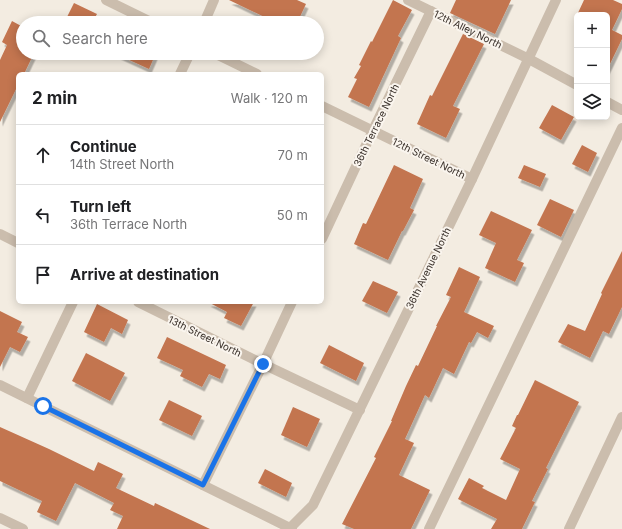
<!DOCTYPE html>
<html lang="en">
<head>
<meta charset="utf-8">
<style>
  body { margin:0; font-family:Inter,sans-serif; background:#f2f2f2; color:#202124 }
  .controls { position:absolute; right:12px; top:12px; display:grid; overflow:hidden; border-radius:6px; box-shadow:0 2px 10px #0003 }
  .controls button { width:36px; height:36px; display:grid; place-items:center; padding:0; border:0; border-bottom:1px solid #e0e0e0; background:#fff; color:#202124; font:20px sans-serif }
  .stop { position:absolute; width:12px; height:12px; margin:-9px; border:3px solid #1a73e8; border-radius:50%; background:#fff }
  .stop.end { background:#1a73e8; border-color:#fff; box-shadow:0 1px 4px #0008 }
  .list { margin:0; padding:0; list-style:none }
  h2 { display:flex; justify-content:space-between; align-items:center; height:52px; margin:0; padding:0 16px; font-size:17px }
  h2 small { font-size:13px; font-weight:400; color:#757577 }
  .list li { display:grid; grid-template-columns:26px 1fr auto; gap:12px; align-items:center; box-sizing:border-box; height:60px; padding:0 16px; border-top:1px solid #e0e0e0 }
  .list b { display:block; font-size:15px; white-space:nowrap }
  .list p { margin:0; font-size:13px; white-space:nowrap; color:#757577 }
  .list em { font-size:13px; font-style:normal; color:#757577 }
  .icon { flex:none; width:22px; height:22px; fill:none; stroke:currentColor; stroke-width:2; stroke-linecap:round; stroke-linejoin:round }
  .map { position:relative; flex:none; width:622px; height:529px; overflow:hidden }
  .search { position:absolute; background:#fff; box-shadow:0 2px 10px #0003; left:16px; top:16px; width:308px; height:44px; display:flex; align-items:center; gap:10px; box-sizing:border-box; padding:0 14px; border-radius:22px; color:#757577; font-size:15px }
  .panel { position:absolute; background:#fff; box-shadow:0 2px 10px #0003; left:16px; top:72px; width:308px; height:232px; border-radius:6px }
  .map>svg:first-child { display:block }
</style>
</head>
<body>
<div class="map">
<svg width="622" height="529" viewBox="0 0 622 529">
  <defs>
    <filter id="shadow"><feDropShadow dx="2.5" dy="4.5" stdDeviation="0" flood-color="#0004"/></filter>
  </defs>
  <rect width="100%" height="100%" fill="#f3ece1"/>
  <g fill="#c3744f" filter="url(#shadow)">
    <path d="M229 0H297L306 4 297 23H277Z"/>
    <path d="M393 0 412 10 398 36 401 38 369 107 348 97 357 79 354 78 361 66 359 65 371 41 372 42Z"/>
    <path d="M456 0H511L495 34 450 13Z"/>
    <path d="M584 0H613L622 4V9L612 30 622 35V39L607 70V15H577Z"/>
    <path d="M74 3 97 14 92 23H64Z"/>
    <path d="M12 21 23 27V53H34L24 74H18V85L0 122V60L7 45 2 42Z"/>
    <path d="M463 34 484 44 453 106 460 109 446 138 417 124 430 95 432 96Z"/>
    <path d="M114 53H156L149 69Z"/>
    <path d="M552 105 574 117 561 140 539 128Z"/>
    <path d="M582 145 597 153 588 172 572 164Z"/>
    <path d="M394 165 423 179 410 208 414 210 403 231H402L388 260 354 244 363 223 366 224Z"/>
    <path d="M524 165 546 174 540 187 518 178Z"/>
    <path d="M550 199 574 210 561 237 537 225Z"/>
    <path d="M491 211 532 230 517 260 524 263 515 282 485 268 496 243 479 235Z"/>
    <path d="M622 251V307L609 334 603 331 590 358 558 342 568 324 585 331 602 294 601 293Z"/>
    <path d="M459 267 480 277 464 312 494 326 488 338 477 332 471 343 469 342 454 374 443 368 429 398 425 395 405 439 414 443 399 475 430 490 411 529H354L342 524 376 458 374 457 392 421H391L406 386 416 365 418 366 437 326H436L451 297 446 295Z"/>
    <path d="M373 281 398 292 387 313 362 301Z"/>
    <path d="M208 302H254L241 326 224 318 227 312Z"/>
    <path d="M97 304 128 320 122 334 111 328 104 342 84 332Z"/>
    <path d="M0 311 22 322 17 332 28 337 20 352 10 347 0 367Z"/>
    <path d="M167 337 226 365 220 379 209 374 202 387 180 376 183 370 157 358Z"/>
    <path d="M329 345 364 363 356 381 320 363Z"/>
    <path d="M86 353 125 373 110 401 72 381Z"/>
    <path d="M535 380 579 402 546 468 548 469 532 501 535 502 522 529H491L497 519 458 499 469 478 484 486 482 488 506 500 520 469 500 459 516 428 512 426 517 415H518Z"/>
    <path d="M169 400 202 416 192 436 159 420Z"/>
    <path d="M293 407 320 419 307 447 281 435Z"/>
    <path d="M0 427 49 449 94 471 98 462 123 474 116 488 154 506 155 503 210 529H117L123 516 110 510 114 503 75 483 56 521 37 512 42 501 0 481Z"/>
    <path d="M265 469 292 483 286 497 258 483Z"/>
  </g>
  <g fill="none" stroke-linecap="round" stroke-linejoin="round">
    <g stroke="#cbbdad" stroke-width="10">
      <path d="M0 518 23 529"/>
      <path d="M429 529 622 128"/>
    </g>
    <g stroke="#cbbdad" stroke-width="10">
      <path d="M106 0 153 23"/>
      <path d="M408 0 529 59 577 85"/>
      <path d="M204 23 214 0"/>
      <path d="M214 53 257 74"/>
      <path d="M180 74 190 53"/>
      <path d="M607 102 622 110"/>
      <path d="M322 106 472 179"/>
      <path d="M0 234 18 243"/>
      <path d="M322 239 373 130 431 11"/>
      <path d="M138 302 263 364 360 410"/>
      <path d="M0 385 292 529"/>
      <path d="M27 398 73 302"/>
      <path d="M203 485 263 364 292 302"/>
      <path d="M289 529 313 505 472 179 556 0"/>
      <path d="M569 529 622 417"/>
    </g>
  </g>
  <g fill="none" stroke-linecap="round" stroke-linejoin="round">
    <path stroke="#1a73e8" stroke-width="5" d="M43 406 203 485 263 364"/>
  </g>
  <g text-anchor="middle" stroke-width="4" stroke-linejoin="round" paint-order="stroke">
    <g font-size="10" fill="#3a312b" stroke="#faf5ee">
      <text transform="translate(468 29) rotate(26)" y="4">12th Alley North</text>
      <text transform="translate(376 125) rotate(-64)" y="4">36th Terrace North</text>
      <text transform="translate(429 158) rotate(26)" y="4">12th Street North</text>
      <text transform="translate(428 268) rotate(-64)" y="4">36th Avenue North</text>
      <text transform="translate(205 336) rotate(26)" y="4">13th Street North</text>
    </g>
  </g>
</svg>
<div class="controls">
<button>+</button>
<button>−</button>
<button><svg class="icon" aria-label="layers" viewBox="0 0 24 24"><path d="M12 4l9 5-9 5-9-5zM3 14l9 5 9-5"/></svg></button>
</div>
<div class="stop" style="left:43px;top:406px"></div>
<div class="stop end" style="left:263px;top:364px"></div>
<div class="search"><svg class="icon" aria-label="search" viewBox="0 0 24 24"><circle cx="10" cy="10" r="6"/><path d="M15 15l6 6"/></svg>Search here</div>
<section class="panel">
<h2>2 min<small>Walk · 120 m</small></h2>
<ul class="list">
<li><svg class="icon" aria-label="ahead" viewBox="0 0 24 24"><path d="M12 20V5M6 11l6-6 6 6"/></svg><div><b>Continue</b><p>14th Street North</p></div><em>70 m</em></li>
<li><svg class="icon" aria-label="left" viewBox="0 0 24 24"><path d="M17 20v-9H6M10 6l-5 5 5 5"/></svg><div><b>Turn left</b><p>36th Terrace North</p></div><em>50 m</em></li>
<li><svg class="icon" aria-label="arrive" viewBox="0 0 24 24"><path d="M6 21V4h12l-3 4 3 4H6"/></svg><div><b>Arrive at destination</b></div></li>
</ul>
</section>
</div>
</body>
</html>
